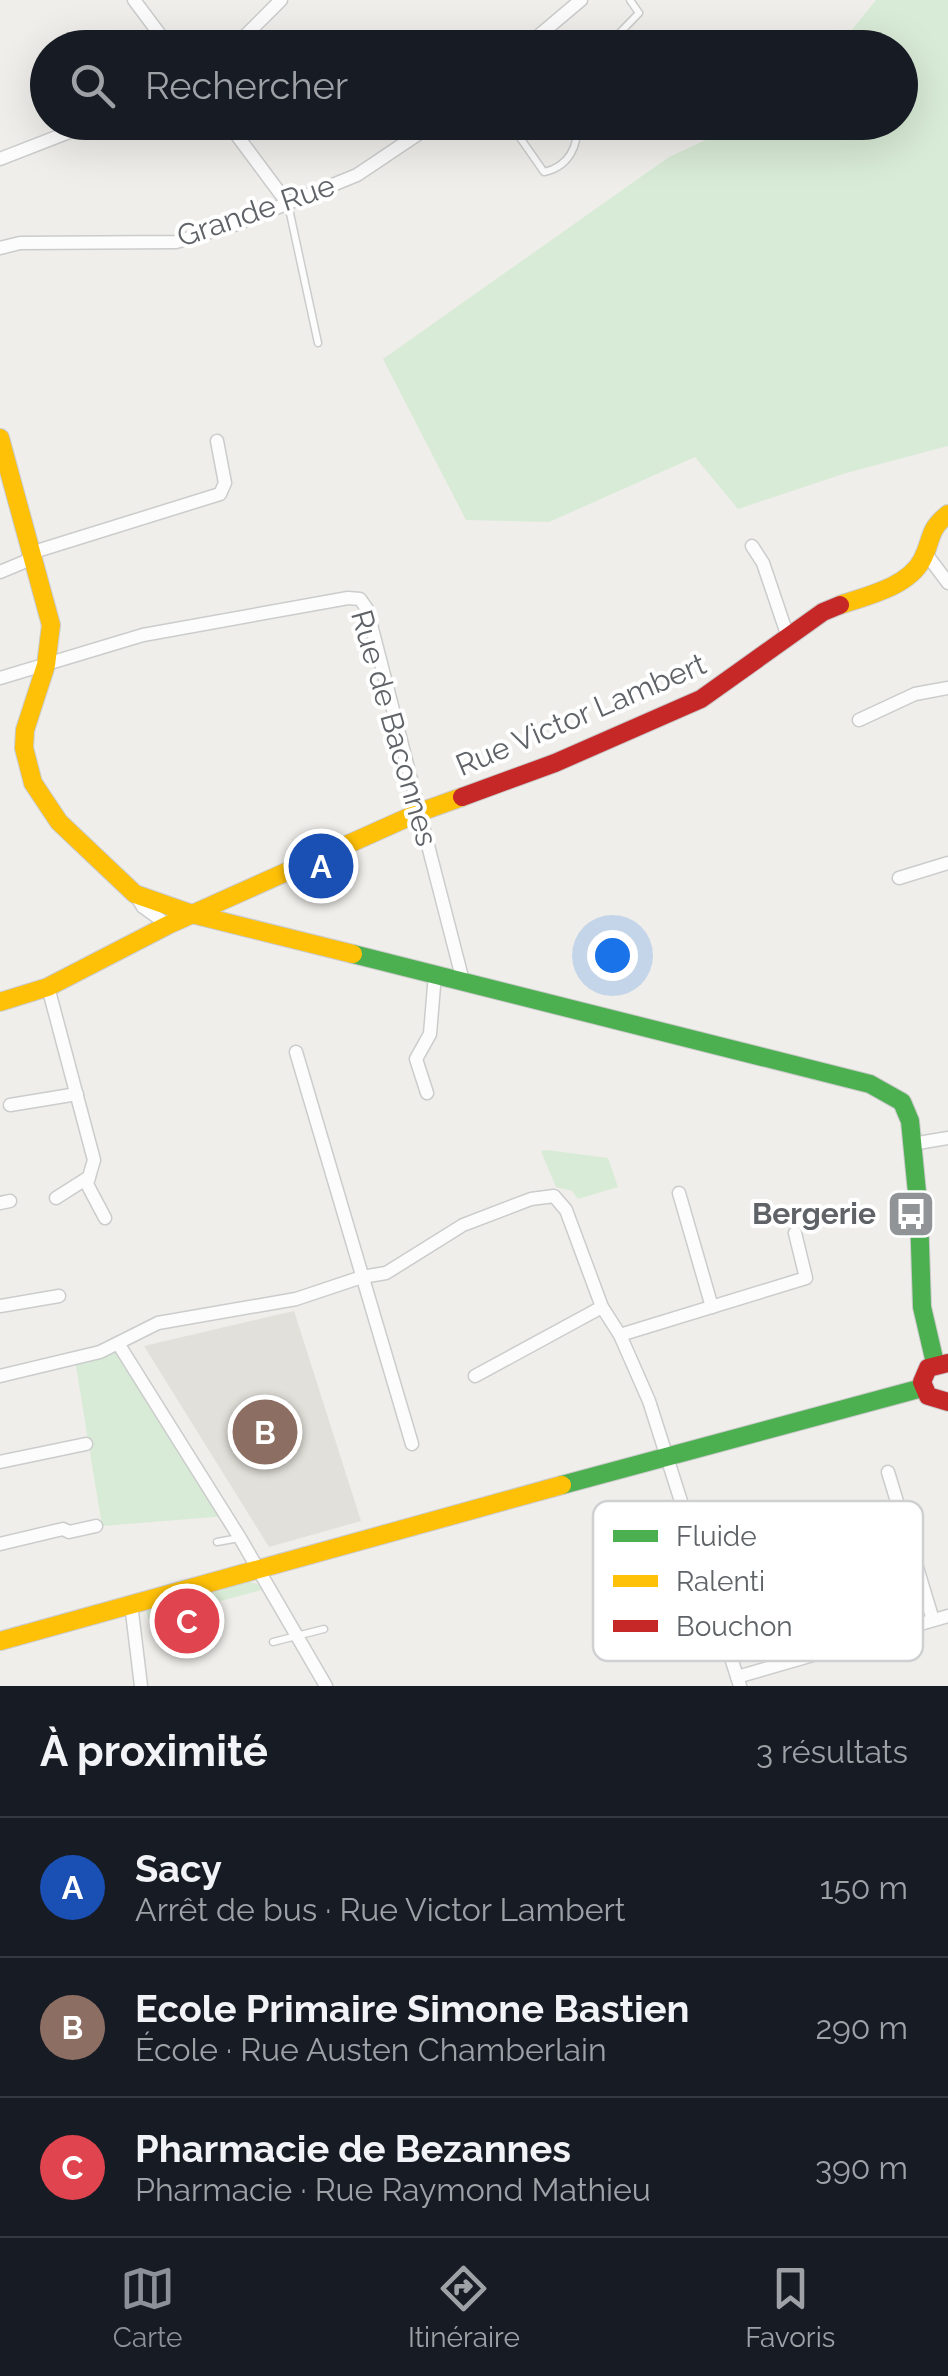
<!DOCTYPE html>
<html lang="fr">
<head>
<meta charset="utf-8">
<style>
  body { margin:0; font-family:Raleway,sans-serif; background:#20242c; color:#f1f3f6 }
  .you { position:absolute; left:612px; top:955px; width:35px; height:35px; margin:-25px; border:8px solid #fff; border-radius:50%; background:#1a73e8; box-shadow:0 0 0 15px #1a73e833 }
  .badge { display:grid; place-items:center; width:65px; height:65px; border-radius:50%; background:#8c9099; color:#fff; font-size:32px; font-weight:700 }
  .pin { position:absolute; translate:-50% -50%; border:5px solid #fff; box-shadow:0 2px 10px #0006 }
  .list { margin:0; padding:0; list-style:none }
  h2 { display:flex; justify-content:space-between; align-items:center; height:130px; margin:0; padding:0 40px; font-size:42px }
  h2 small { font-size:32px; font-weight:400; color:#9ea1a6 }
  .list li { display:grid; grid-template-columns:65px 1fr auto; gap:30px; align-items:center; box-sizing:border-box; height:140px; padding:0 40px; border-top:2px solid #363941 }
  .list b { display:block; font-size:38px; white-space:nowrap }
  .list p { margin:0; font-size:32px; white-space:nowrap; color:#9ea1a6 }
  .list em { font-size:32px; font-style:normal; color:#9ea1a6 }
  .icon { flex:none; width:55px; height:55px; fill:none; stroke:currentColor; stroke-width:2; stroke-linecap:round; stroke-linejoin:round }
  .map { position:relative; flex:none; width:948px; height:1686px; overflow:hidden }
  .search { position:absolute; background:#171b24; box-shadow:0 10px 40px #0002; left:30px; right:30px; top:30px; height:110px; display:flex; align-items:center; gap:25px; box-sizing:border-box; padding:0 35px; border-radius:55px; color:#9ea1a6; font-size:38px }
  .sheet { height:550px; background:#171b24 }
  nav { display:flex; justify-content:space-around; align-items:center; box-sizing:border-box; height:140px; border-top:2px solid #363941; background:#171b24; font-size:28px; color:#9ea1a6 }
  nav a { display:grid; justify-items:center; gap:5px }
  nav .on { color:#8c9099 }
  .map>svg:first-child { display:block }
</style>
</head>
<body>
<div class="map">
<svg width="948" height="1686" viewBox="0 0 948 1686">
  <rect width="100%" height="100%" fill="#efeeea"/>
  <path fill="#e2e0da" d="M294 1311 361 1521 269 1547 144 1346Z"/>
  <g fill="#d8ebd6">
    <path d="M876 0H948V446L846 473 738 509 695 457 549 522 466 520 383 359 669 157 742 123 900 122V48L838 47Z"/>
    <path d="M547 1150 608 1158 618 1187 578 1199 572 1191 556 1187 541 1151Z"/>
    <path d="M119 1345 227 1516 102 1526 75 1360Z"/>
    <path d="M249 1582 258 1584 262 1590 149 1620 146 1611Z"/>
  </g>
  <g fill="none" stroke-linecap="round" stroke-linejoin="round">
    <g stroke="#cbcccc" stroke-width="9">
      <g id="lane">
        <path d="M605 48 639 13 630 0"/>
        <path d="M514 122 516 132 544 172C568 167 580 146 576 122"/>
        <path d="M288 204 318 343"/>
        <path d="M217 1542 239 1538"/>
        <path d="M273 1642 324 1629"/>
      </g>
    </g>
    <g stroke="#cbcccc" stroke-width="15">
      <g id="street">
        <path d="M134 0 170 48"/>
        <path d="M233 48 281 0"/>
        <path d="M524 48 581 0"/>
        <path d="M227 122 288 204"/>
        <path d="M0 159 95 122"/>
        <path d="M0 248 20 243 176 242 237 224 357 175 436 122"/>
        <path d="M752 546 763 563 788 637"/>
        <path d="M924 551 948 583"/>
        <path d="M0 572 24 562 40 550 220 494 225 483 217 441"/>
        <path d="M0 678 143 635 348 598 360 599 367 609 463 981"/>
        <path d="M859 720 915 694 948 688"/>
        <path d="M899 878 948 863"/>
        <path d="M135 894 143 907 168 925"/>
        <path d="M48 987 94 1160 87 1184 105 1218"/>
        <path d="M296 1052 412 1444"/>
        <path d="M427 1093 416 1059 430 1034 435 974"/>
        <path d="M10 1105 77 1094"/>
        <path d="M912 1144 948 1138"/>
        <path d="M679 1193 712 1307"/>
        <path d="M56 1198 89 1177"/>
        <path d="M0 1203 10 1201"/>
        <path d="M0 1306 59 1296"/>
        <path d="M620 1335 806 1278 795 1233"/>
        <path d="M119 1345 240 1538 326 1686"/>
        <path d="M0 1376 100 1352 158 1323 296 1299 362 1277 386 1273 463 1225 531 1199 554 1196 566 1210 602 1307 620 1335 649 1401 740 1686"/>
        <path d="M475 1376 602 1307"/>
        <path d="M0 1462 86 1444"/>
        <path d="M888 1472 933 1620"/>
        <path d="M0 1544 63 1529 69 1532 96 1526"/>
        <path d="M131 1604 141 1686"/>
        <path d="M737 1677 948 1616"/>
      </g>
    </g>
    <g stroke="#cacacb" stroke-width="20">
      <g id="fast">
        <path d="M353 954 870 1084 902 1102 910 1121 919 1213 922 1307 935 1363"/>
        <path d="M562 1485 922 1388"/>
      </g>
    </g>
    <g stroke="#cacacb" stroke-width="20">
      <g id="slow">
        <path d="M0 438 51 625 46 665 25 730 24 748 33 783 59 822 135 894 192 914 353 954"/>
        <path d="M840 605C866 596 908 587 922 560 933 539 927 531 948 514"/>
        <path d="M0 1002 48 987 168 925 420 812 462 797"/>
        <path d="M0 1641 562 1485"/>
      </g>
    </g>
    <g stroke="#cacacb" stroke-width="20">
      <g id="jam">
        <path d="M462 797 555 763 701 699 823 612 840 605"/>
        <path d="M948 1363 928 1368 922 1382 928 1396 948 1402"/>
      </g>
    </g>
    <use href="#lane" stroke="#fdfcfc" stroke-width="6"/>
    <use href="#street" stroke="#fdfcfc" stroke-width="12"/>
    <use href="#fast" stroke="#4caf50" stroke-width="18"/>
    <use href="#slow" stroke="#ffc107" stroke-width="18"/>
    <use href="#jam" stroke="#c62828" stroke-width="18"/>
  </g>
  <defs>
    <g id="bus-square" transform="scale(2.5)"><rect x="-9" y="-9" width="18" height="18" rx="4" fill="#919496" stroke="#fff"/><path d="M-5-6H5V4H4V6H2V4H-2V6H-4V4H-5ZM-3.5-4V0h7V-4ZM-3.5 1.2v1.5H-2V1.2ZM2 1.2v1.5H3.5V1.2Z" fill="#fff"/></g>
  </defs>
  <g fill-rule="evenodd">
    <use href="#bus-square" x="911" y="1214"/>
  </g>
  <g text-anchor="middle" stroke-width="8" stroke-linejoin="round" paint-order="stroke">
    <g font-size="30" fill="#5f6368" stroke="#fff">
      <text transform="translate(256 211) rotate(-19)" y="10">Grande Rue</text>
      <text transform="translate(581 715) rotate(-23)" y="10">Rue Victor Lambert</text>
      <text transform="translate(394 728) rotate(74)" y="10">Rue de Baconnes</text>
    </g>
    <g font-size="30" font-weight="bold" fill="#5f6368" stroke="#fff" text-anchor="end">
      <text x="876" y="1224">Bergerie</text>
    </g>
  </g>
  <rect x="593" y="1501" width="330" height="160" rx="15" fill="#fff" stroke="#cfd0d2" stroke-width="2.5"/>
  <rect x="613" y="1530" width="45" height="12" fill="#4caf50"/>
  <rect x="613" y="1575" width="45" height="12" fill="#ffc107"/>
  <rect x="613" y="1620" width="45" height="12" fill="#c62828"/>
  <g font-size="28" fill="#5f6368">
    <text x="676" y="1546">Fluide</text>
    <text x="676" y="1591">Ralenti</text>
    <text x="676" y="1636">Bouchon</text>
  </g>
</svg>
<div class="you"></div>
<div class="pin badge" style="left:321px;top:866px;background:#1a4fb4">A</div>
<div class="pin badge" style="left:265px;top:1432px;background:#8d6e63">B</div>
<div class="pin badge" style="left:187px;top:1621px;background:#e0444e">C</div>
<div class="search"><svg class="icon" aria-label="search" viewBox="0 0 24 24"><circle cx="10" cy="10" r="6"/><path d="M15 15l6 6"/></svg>Rechercher</div>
</div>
<section class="sheet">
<h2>À proximité<small>3 résultats</small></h2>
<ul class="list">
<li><span class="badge" style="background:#1a4fb4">A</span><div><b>Sacy</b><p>Arrêt de bus · Rue Victor Lambert</p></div><em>150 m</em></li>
<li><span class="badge" style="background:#8d6e63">B</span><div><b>Ecole Primaire Simone Bastien</b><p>École · Rue Austen Chamberlain</p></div><em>290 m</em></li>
<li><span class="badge" style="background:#e0444e">C</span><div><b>Pharmacie de Bezannes</b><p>Pharmacie · Rue Raymond Mathieu</p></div><em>390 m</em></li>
</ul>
</section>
<nav>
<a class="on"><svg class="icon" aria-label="map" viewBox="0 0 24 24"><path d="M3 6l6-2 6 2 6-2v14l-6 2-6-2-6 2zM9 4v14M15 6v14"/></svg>Carte</a>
<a><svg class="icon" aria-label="directions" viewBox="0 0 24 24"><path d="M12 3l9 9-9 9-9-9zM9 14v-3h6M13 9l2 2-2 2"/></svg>Itinéraire</a>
<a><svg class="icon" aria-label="saved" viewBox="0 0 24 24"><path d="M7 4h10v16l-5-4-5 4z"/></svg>Favoris</a>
</nav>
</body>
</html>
